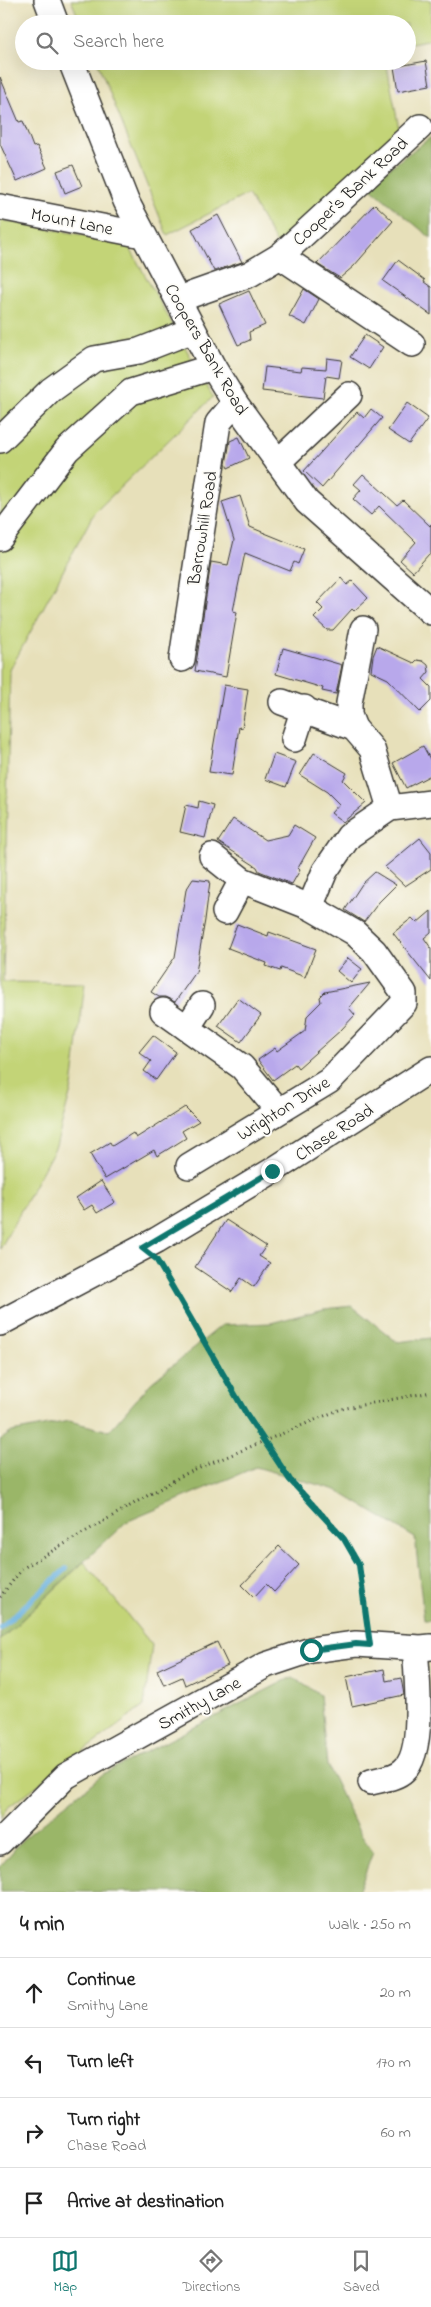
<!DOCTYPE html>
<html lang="en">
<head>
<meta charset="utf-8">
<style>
  body { margin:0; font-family:"Indie Flower",sans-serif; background:#f2f2f2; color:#222 }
  .stop { position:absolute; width:15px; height:15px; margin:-11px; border:4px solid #0f766e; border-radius:50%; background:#fff }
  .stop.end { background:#0f766e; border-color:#fff; box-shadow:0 1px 5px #0008 }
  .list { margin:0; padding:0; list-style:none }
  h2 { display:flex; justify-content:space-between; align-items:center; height:65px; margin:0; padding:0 20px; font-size:21px }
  h2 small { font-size:16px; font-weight:400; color:#767676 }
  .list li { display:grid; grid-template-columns:32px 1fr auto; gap:15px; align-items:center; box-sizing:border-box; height:70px; padding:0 20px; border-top:1px solid #e0e0e0 }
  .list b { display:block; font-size:19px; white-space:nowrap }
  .list p { margin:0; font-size:16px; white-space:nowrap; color:#767676 }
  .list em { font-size:16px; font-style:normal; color:#767676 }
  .icon { flex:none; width:28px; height:28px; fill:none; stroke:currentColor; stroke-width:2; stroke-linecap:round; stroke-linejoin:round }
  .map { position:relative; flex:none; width:431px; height:1892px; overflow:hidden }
  .search { position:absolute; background:#fff; box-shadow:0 5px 20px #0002; left:15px; right:15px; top:15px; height:55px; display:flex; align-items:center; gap:12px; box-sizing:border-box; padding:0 18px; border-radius:28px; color:#767676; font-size:19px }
  .sheet { height:345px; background:#fff }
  nav { display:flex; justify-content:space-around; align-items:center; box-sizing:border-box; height:70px; border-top:1px solid #e0e0e0; background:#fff; font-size:14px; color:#767676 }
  nav a { display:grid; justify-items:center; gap:2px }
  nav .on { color:#0f766e }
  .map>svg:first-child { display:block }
</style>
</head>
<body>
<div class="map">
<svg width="431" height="1892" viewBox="0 0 431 1892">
  <rect width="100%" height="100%" fill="#fdfcf7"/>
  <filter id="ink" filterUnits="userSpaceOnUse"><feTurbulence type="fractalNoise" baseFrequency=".02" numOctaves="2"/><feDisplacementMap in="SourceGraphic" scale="10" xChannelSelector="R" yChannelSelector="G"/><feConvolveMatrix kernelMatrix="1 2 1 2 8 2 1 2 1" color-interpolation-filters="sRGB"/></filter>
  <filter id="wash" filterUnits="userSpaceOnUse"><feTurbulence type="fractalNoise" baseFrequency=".0096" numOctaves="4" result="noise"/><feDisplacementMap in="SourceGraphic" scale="20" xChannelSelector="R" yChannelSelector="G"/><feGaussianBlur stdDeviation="1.12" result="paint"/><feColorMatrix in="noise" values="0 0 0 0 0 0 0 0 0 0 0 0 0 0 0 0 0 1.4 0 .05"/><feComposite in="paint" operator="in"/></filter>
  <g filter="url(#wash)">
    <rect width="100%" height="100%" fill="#e7e0ba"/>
    <g fill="#c3d477" stroke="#70784a">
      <path d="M71 0H431V39L407 44V24H81Z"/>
      <path d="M97 61H386L400 134 277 244 248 194 167 235Z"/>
      <path d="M0 220 127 243 213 397 94 513 10 670 3 982 85 983 72 1087 56 1146 0 1249Z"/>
      <path d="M84 1562 152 1645 144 1706 7 1808 0 1818V1640Z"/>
    </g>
    <g fill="#9ab668" stroke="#5b6942">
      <path d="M431 137V238L367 185Z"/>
      <path d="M352 1306 397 1342 431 1338V1620H424L415 1538 336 1490 256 1467 126 1522 0 1640V1440L12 1432 69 1421 109 1431 151 1383 222 1325 271 1323 324 1309Z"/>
      <path d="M292 1677 320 1695 327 1765 359 1832 373 1852 358 1892H0V1867L22 1840 103 1774Z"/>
    </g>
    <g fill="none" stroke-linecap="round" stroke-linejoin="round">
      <path stroke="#65afdd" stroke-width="5.5" d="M0 1628 66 1569"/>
    </g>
    <g id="blocks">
      <g fill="#b8a8eb">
        <path d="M426 61 430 85 398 91 394 67Z"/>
        <path d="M0 77 19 122 23 121 33 147 37 146 47 168 17 181 0 144Z"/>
        <path d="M73 165 82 186 65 193 57 171Z"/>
        <path d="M375 204 393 221 354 266 340 278 317 264Z"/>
        <path d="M218 215 242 262 214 271 192 229Z"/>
        <path d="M398 260 425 280 424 282 431 287V315L383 281Z"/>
        <path d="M304 289 319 299 306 325 289 316Z"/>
        <path d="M249 291 265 325 249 332 250 340 238 345 219 304Z"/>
        <path d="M365 335 383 347 369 369 350 357Z"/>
        <path d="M327 358 342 360 339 378 326 376 323 398 262 391 265 367 301 371 302 367 326 369Z"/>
        <path d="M407 403 428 418 409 444 388 430Z"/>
        <path d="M371 409 382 418 322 488 304 471 357 412 364 418Z"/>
        <path d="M239 437 249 458 228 468 226 464 230 441Z"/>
        <path d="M363 474 397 505 403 500 430 526 431 524V556L429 554 413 572 400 560 416 542 379 506 371 515 353 499 361 490 354 484Z"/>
        <path d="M240 496 250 527 304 549 298 564 294 562 290 571 245 553 233 611 237 612 226 677 195 671 211 562 228 565 234 540 222 502Z"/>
        <path d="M341 578 347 585 352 581 368 598 354 611 352 609 333 630H327L314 618 323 609 317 603Z"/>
        <path d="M377 646 414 663 417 660 423 661 428 665 429 672 423 679 431 687V701L420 712 388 679 371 671 373 656Z"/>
        <path d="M283 648 342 665 336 694 322 691 323 688 276 674Z"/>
        <path d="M224 685 248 689 242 728 239 727 232 775 209 772Z"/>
        <path d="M423 746 431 761V775L406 788 393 763Z"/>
        <path d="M314 753 347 773 343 780 366 803 343 822 331 813 339 804 327 792 300 775Z"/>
        <path d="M274 754 296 762 286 787 265 779Z"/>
        <path d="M199 801 213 805 205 838 180 832 186 805 198 808Z"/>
        <path d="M233 819 265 840 288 835 294 825 315 838 298 868 300 870 292 884 259 871 257 867 218 842Z"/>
        <path d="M420 838 431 852V869L405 886 385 867Z"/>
        <path d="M375 872 396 885 379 902 364 922 345 910 362 884Z"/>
        <path d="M193 879 210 881 205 920 196 972 175 1002 165 997H159L151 992 175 957 186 890Z"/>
        <path d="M431 911V932L424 938 431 948V981L393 933 412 918 417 923Z"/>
        <path d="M237 924 268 936 269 932 316 949 305 977 281 968 280 971 266 966 267 963 228 948Z"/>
        <path d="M348 958 362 969 351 983 337 971Z"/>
        <path d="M370 983 349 1008 355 1015 341 1030 298 1068 295 1064 273 1080 258 1060 275 1048 277 1051 305 1031 307 1016 321 1002 320 997 325 992Z"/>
        <path d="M238 998 261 1015 241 1042 218 1026Z"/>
        <path d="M153 1035 176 1052 156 1080 144 1071 151 1061 139 1052Z"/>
        <path d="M185 1107 199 1121 182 1131 186 1138 157 1156 154 1150 105 1179 90 1154 110 1142 112 1146 133 1133 136 1138Z"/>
        <path d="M101 1181 115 1202 97 1213 92 1205 84 1210 76 1198Z"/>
        <path d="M226 1220 266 1246 259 1256 270 1263 254 1287 241 1278 232 1292 195 1267Z"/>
        <path d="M279 1546 299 1565 274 1592 266 1584 254 1597 242 1585Z"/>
        <path d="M217 1642 228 1665 185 1685 182 1677 164 1685 157 1670Z"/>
        <path d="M384 1669 386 1681 401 1678 404 1695 352 1706 346 1677Z"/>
      </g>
    </g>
  </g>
  <g filter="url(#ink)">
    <use href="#blocks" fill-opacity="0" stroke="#3a3934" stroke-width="1"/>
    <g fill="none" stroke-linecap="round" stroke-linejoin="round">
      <g stroke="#3a3934" stroke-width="28">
        <g id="minor">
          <path d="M47 0 56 24"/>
          <path d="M71 61 126 201 213 367 235 403 307 502 431 612"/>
          <path d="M0 207 143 235"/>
          <path d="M280 256 412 344"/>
          <path d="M179 299 250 274 280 256 420 127"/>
          <path d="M0 440 51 390 94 359 139 351 193 330"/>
          <path d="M278 462 349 395"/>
          <path d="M0 538 67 450 131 392 213 367"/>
          <path d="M182 659 218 423 235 403"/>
          <path d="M282 702 354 728 372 749 390 808"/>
          <path d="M354 728 349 715V703L363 629"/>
          <path d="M294 739 304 708"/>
          <path d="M310 907 325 871 349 836 390 808 431 803"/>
          <path d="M225 912 242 880"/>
          <path d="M163 1011 242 1067 278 1110"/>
          <path d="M187 1028 202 1005"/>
          <path d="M189 1166 329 1081 404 1003V993L374 951 355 933 310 907 242 880 212 856"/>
          <path d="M0 1323 157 1240 272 1171 431 1069"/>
          <path d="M371 1782C382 1779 396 1778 404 1770 425 1752 417 1674 415 1648"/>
          <path d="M0 1842 66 1776 266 1665 311 1650 356 1644 421 1648 431 1647"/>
        </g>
      </g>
      <g stroke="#3a3934" stroke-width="3" stroke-dasharray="1 4" stroke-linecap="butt">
        <path d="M158 1262 247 1415"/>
        <path d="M280 1465C303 1499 342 1525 358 1564 364 1577 365 1609 367 1625"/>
        <path d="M0 1597 23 1568 183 1475 341 1409 431 1392"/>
      </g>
      <use href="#minor" stroke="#fff" stroke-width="25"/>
      <path stroke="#3a3934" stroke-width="3" stroke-dasharray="1 4" stroke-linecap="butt" d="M247 1415 280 1465"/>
    </g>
  </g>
  <g fill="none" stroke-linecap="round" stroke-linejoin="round" filter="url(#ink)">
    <path stroke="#0f766e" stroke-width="6" d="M272 1171 142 1248 156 1259 247 1415 290 1480 344 1539 359 1565 370 1645 356 1644 311 1650"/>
  </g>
  <g text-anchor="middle" stroke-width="4" stroke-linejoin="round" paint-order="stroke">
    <g font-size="18" fill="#1c1c1c" stroke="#fdfcf7">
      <text transform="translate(350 191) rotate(-43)" y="6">Cooper's Bank Road</text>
      <text transform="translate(72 221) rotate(11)" y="6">Mount Lane</text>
      <text transform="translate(207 349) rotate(60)" y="6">Coopers Bank Road</text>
      <text transform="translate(202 528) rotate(-81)" y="6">Barrowhill Road</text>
      <text transform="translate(283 1108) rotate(-32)" y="6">Wrighton Drive</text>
      <text transform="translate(334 1132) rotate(-33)" y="6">Chase Road</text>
      <text transform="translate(199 1703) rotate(-29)" y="6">Smithy Lane</text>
    </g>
  </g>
</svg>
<div class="stop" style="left:311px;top:1650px"></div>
<div class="stop end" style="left:272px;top:1171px"></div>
<div class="search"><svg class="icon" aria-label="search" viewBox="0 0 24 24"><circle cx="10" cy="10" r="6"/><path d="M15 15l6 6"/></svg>Search here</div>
</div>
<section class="sheet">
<h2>4 min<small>Walk · 250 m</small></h2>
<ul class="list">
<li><svg class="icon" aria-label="ahead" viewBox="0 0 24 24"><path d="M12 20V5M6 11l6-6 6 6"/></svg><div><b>Continue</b><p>Smithy Lane</p></div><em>20 m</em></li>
<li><svg class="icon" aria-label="left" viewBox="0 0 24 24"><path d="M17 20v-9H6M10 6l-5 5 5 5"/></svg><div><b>Turn left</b></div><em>170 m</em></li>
<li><svg class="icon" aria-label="right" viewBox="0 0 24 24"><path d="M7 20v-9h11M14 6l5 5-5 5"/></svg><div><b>Turn right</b><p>Chase Road</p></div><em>60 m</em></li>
<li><svg class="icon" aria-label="arrive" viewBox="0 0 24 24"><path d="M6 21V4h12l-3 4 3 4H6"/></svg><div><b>Arrive at destination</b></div></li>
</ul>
</section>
<nav>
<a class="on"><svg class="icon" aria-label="map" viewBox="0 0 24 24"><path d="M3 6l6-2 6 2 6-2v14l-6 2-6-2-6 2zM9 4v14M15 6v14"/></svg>Map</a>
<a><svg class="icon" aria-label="directions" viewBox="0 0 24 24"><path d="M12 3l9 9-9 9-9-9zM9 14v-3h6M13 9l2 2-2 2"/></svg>Directions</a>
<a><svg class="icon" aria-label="saved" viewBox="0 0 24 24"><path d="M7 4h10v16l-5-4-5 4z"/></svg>Saved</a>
</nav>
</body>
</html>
